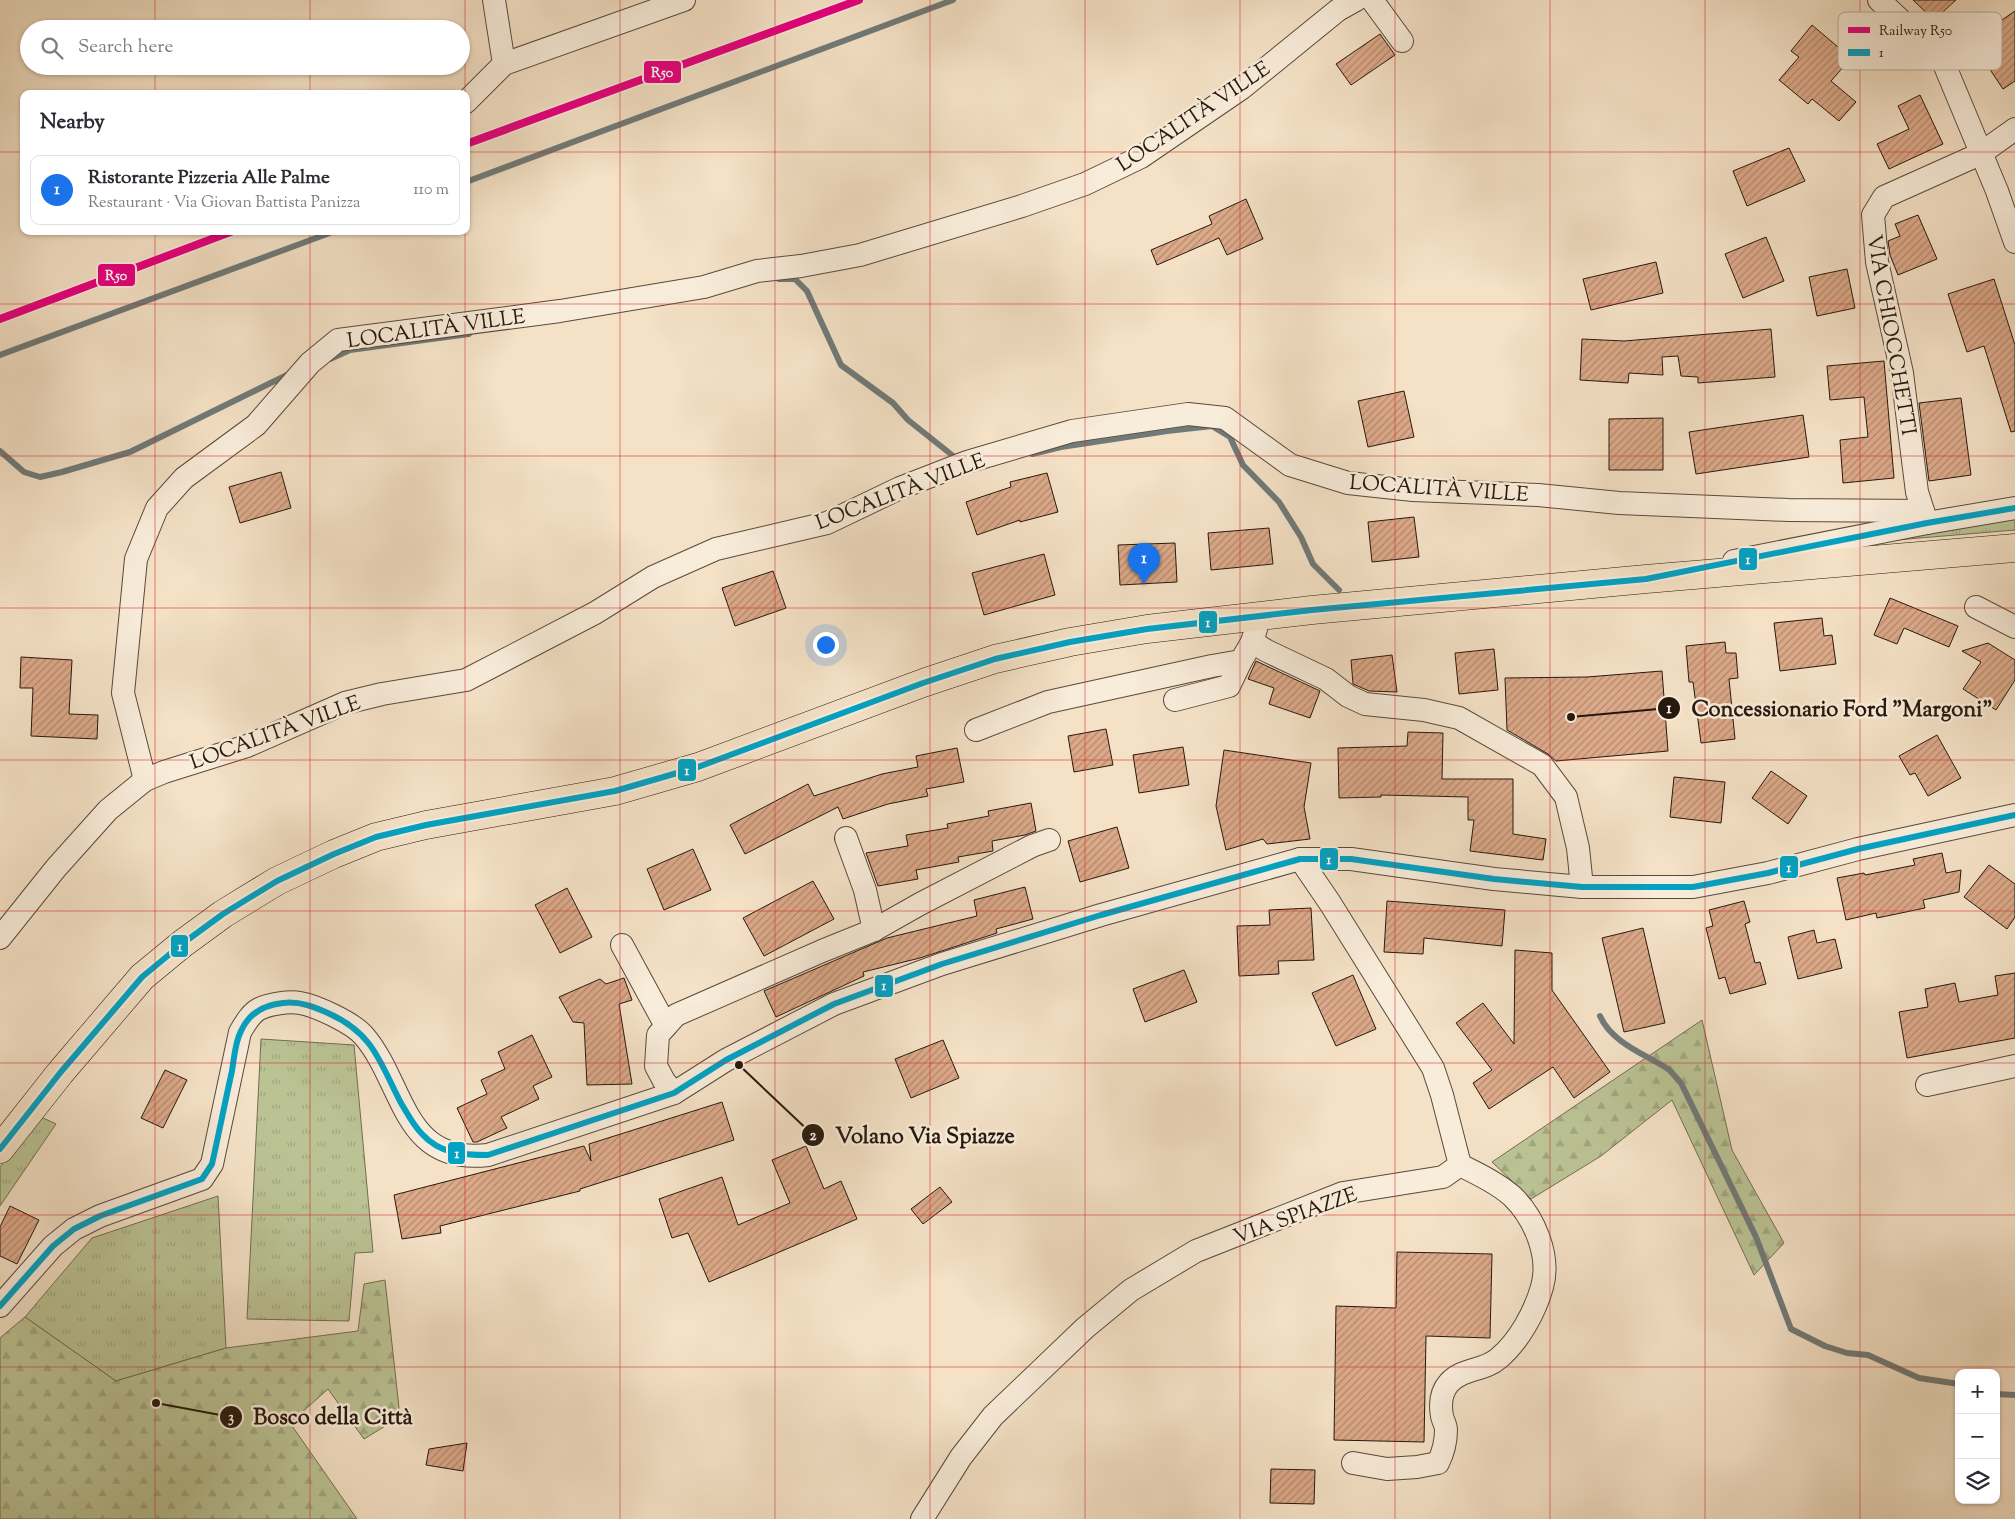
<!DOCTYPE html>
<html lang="en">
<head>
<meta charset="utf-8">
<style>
  body { margin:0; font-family:"Sorts Mill Goudy",serif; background:#f2f2f3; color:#2b2b33 }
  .controls { position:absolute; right:15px; bottom:15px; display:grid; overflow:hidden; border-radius:10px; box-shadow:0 1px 4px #0004 }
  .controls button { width:45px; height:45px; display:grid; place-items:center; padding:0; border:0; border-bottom:1px solid #e1e1e2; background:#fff; color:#2b2b33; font:25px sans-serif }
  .you { position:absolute; left:825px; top:644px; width:18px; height:18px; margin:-12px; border:4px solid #fff; border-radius:50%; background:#1a73e8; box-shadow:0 0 0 8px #1a73e833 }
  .badge { display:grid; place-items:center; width:32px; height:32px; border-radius:50%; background:#1a73e8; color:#fff; font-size:16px; font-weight:700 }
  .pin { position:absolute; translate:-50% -41px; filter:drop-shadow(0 1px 2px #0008) }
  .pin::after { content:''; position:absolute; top:26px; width:18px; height:15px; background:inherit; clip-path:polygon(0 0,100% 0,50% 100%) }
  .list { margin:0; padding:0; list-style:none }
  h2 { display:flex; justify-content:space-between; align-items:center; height:65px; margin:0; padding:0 20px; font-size:21px }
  h2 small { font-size:16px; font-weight:400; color:#7c7c81 }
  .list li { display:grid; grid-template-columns:32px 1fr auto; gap:15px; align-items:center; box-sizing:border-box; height:70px; margin:0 10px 10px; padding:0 10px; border:1px solid #e1e1e2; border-radius:10px }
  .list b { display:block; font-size:19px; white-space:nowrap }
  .list p { margin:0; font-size:16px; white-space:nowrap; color:#7c7c81 }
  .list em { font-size:16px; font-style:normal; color:#7c7c81 }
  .icon { flex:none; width:28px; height:28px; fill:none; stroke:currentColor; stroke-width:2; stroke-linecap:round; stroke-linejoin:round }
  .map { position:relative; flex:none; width:2015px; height:1519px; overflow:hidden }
  .search { position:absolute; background:#fff; box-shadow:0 1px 4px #0004; left:20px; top:20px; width:450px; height:55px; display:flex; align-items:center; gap:12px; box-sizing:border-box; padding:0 18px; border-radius:28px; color:#7c7c81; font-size:19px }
  .panel { position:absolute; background:#fff; box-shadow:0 1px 4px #0004; left:20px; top:90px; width:450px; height:145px; border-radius:10px }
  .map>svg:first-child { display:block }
</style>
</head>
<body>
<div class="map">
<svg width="2015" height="1519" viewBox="0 0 2015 1519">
  <defs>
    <pattern id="grass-tufts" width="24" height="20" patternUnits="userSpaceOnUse" patternTransform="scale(1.25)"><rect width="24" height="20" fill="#bbc395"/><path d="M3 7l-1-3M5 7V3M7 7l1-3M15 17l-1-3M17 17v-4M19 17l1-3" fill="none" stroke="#a1a77f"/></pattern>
    <pattern id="forest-firs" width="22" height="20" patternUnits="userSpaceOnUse" patternTransform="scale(1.25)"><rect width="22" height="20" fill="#bbc395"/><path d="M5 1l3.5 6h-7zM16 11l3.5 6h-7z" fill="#a1a77f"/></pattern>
    <pattern id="building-hatch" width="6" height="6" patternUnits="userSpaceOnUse" patternTransform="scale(1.25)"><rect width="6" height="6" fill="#dca989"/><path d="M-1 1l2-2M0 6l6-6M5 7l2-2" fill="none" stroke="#b2896e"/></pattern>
  </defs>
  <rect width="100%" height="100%" fill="#f4e1c6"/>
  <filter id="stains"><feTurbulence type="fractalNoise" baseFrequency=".004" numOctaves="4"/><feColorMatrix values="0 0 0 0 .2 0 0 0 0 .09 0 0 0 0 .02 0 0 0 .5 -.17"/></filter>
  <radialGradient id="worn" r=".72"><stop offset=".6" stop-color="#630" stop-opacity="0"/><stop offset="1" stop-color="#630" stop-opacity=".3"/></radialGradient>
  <g fill="url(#grass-tufts)" stroke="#716e51">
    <path d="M2015 516V530L1896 540Z"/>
    <path d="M261 1039 354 1045 373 1252 355 1253 349 1321 247 1319Z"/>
    <path d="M41 1117 56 1124 0 1206V1167Z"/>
    <path d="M218 1196 226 1348 116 1381 25 1317 92 1238Z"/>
  </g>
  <g fill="url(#forest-firs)" stroke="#716e51">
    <path d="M1702 1020 1732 1150 1784 1243 1754 1275 1672 1100 1601 1156 1531 1199 1492 1162Z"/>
    <path d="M385 1280 400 1417 364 1439 328 1389 290 1423 357 1519H0V1338L25 1317 116 1381 226 1348 358 1331 364 1284Z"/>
  </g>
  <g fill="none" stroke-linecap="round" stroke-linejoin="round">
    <g stroke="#707a78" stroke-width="6">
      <path d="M466 182 953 0"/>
      <path d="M779 279H795L807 291 841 365 893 403 908 420 957 459"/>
      <path d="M0 355 335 231"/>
      <path d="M330 359 350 350 469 334"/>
      <path d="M0 451 24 472 40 477 62 472 130 452 289 374"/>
      <path d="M1032 454 1061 447 1167 431 1212 426 1230 437 1243 465 1279 502 1301 537 1313 564 1339 590"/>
      <path d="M1600 1016C1612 1043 1645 1054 1668 1069 1673 1073 1677 1079 1681 1083L1756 1237 1791 1329 1825 1346 1847 1353 1868 1355 1919 1378 1959 1384"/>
      <path d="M1996 1394 2015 1395"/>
    </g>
  </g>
  <g fill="url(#building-hatch)" stroke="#27180d">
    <path d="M1913 0H1956L1934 20Z"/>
    <path d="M2015 11V81L2003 89 1971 41Z"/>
    <path d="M1812 25 1851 58 1831 81 1856 102 1839 121 1812 99 1808 104 1779 80 1799 57 1791 51Z"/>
    <path d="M1380 34 1395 55 1351 85 1336 64Z"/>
    <path d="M1920 95 1943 144 1889 169 1877 144 1909 129 1898 106Z"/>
    <path d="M1789 148 1805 181 1747 206 1733 171Z"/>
    <path d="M1246 199 1263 239 1227 255 1219 238 1157 265 1151 250 1212 224 1209 216Z"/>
    <path d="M1918 215 1937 259 1898 275 1890 255 1888 241 1900 236 1895 224Z"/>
    <path d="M1766 237 1784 281 1743 298 1725 254Z"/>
    <path d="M1656 262 1663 293 1591 310 1583 279Z"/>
    <path d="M1847 269 1855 308 1817 316 1809 277Z"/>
    <path d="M1994 279 2015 345V431L2011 432 1984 346 1967 352 1948 294Z"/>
    <path d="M1771 329 1775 377 1698 383V377L1681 376 1678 356 1662 357 1663 375 1629 373 1628 383 1580 380 1582 339 1624 341Z"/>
    <path d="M1884 361 1894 478 1843 483 1840 440 1868 437 1864 397 1830 400 1827 366Z"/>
    <path d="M1404 391 1414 437 1368 447 1358 401Z"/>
    <path d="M1961 398 1971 475 1929 481 1919 403Z"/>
    <path d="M1803 415 1809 457 1696 474 1689 432Z"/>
    <path d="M1663 418V470H1609V419Z"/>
    <path d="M281 472 291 508 240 523 229 487Z"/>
    <path d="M1047 473 1058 512 1020 522V520L977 535 966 502 1011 487 1010 482Z"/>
    <path d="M1414 517 1419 557 1372 562 1368 522Z"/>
    <path d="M1269 528 1273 564 1211 570 1208 533Z"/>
    <path d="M1175 543 1177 582 1120 585 1118 545Z"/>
    <path d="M1044 554 1055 595 984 615 972 573Z"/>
    <path d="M773 571 786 608 735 626 722 588Z"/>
    <path d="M1890 598 1958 626 1949 647 1904 628 1897 644 1874 635Z"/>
    <path d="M1822 618 1824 636 1832 635 1836 664 1780 671 1774 623Z"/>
    <path d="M1725 642 1726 653H1736L1738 678 1729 679 1735 739 1701 743 1693 682H1689L1686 646Z"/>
    <path d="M1988 643 2015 660V680L1996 710 1963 689 1981 662 1962 651Z"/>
    <path d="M1494 649 1498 690 1459 694 1455 653Z"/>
    <path d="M1392 655 1397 692 1369 691 1353 684 1351 660Z"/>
    <path d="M21 657 72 660 69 714 98 715 97 739 31 736 33 688H20Z"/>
    <path d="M1256 661 1320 691 1310 718 1269 704 1274 688 1248 679Z"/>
    <path d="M1662 671 1668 751 1556 761 1548 754 1507 730 1505 678 1587 677Z"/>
    <path d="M1106 729 1113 765 1074 772 1068 736Z"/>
    <path d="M1408 732 1443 733 1442 779H1513V834L1546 839 1543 860 1470 851 1474 820H1468V797L1381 795V797L1339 798 1338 748 1407 746Z"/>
    <path d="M1937 735 1961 778 1928 796 1915 773 1910 775 1899 756Z"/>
    <path d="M1183 747 1189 785 1139 793 1133 755Z"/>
    <path d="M957 748 964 782 926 789 928 796 888 804 843 819 838 807 745 854 730 825 808 784 814 796 882 774 918 767 916 756Z"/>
    <path d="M1224 750 1311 763 1304 807 1310 839 1267 844 1263 839 1226 850 1216 806Z"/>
    <path d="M1771 771 1807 796 1788 824 1752 798Z"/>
    <path d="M1674 777 1725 782 1721 823 1670 817Z"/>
    <path d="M1031 803 1036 831 1025 835 992 841 993 851 958 857 959 862 916 870 918 879 878 886 866 853 908 846 906 835 948 828 947 824 989 816 988 811Z"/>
    <path d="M1117 827 1129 868 1080 882 1068 841Z"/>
    <path d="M693 849 711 890 664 910 647 869Z"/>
    <path d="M1942 853 1946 873 1961 870 1959 892 1923 900 1925 908 1877 918 1876 913 1846 920 1837 878 1864 873 1865 875 1915 865 1913 859Z"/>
    <path d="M1989 865 2015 884V917L2007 929 1964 897Z"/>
    <path d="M813 881 834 919 764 956 743 918Z"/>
    <path d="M1025 887 1033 919 996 929 997 933 920 958 863 972 864 976 776 1017 764 991 887 938 977 916 974 900Z"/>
    <path d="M567 888 592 937 560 953 535 905Z"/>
    <path d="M1387 901 1505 910 1502 946 1424 938 1423 954 1384 952Z"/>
    <path d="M1744 901 1750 922 1745 924 1755 963 1760 962 1766 984 1730 994 1725 977 1719 979 1706 928 1713 926 1709 910Z"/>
    <path d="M1311 908 1314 960 1278 961 1279 974 1239 976 1237 926 1270 925 1269 910Z"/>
    <path d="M1643 928 1665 1023 1624 1032 1602 938Z"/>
    <path d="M1814 930 1817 943 1835 939 1842 968 1798 979 1788 937Z"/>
    <path d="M1515 950 1552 953V990L1610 1072 1574 1098 1553 1067 1489 1109 1473 1083 1492 1070 1456 1023 1483 1003 1514 1044Z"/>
    <path d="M1184 970 1197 1002 1145 1022 1133 989Z"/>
    <path d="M2015 973V1038L1907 1058 1899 1012 1928 1007 1925 989 1955 983 1959 1002 1998 995 1995 976Z"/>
    <path d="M1353 975 1376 1029 1336 1046 1312 993Z"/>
    <path d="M624 978 632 1000 619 1004 632 1084 587 1085 584 1023 573 1022 559 997 600 979 606 984Z"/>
    <path d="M532 1035 552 1077 533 1086 539 1099 501 1117 507 1128 477 1142H473L457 1108 487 1094 481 1080 505 1069 498 1052Z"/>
    <path d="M943 1040 959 1078 911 1098 895 1059Z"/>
    <path d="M165 1070 187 1080 163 1128 141 1118Z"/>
    <path d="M722 1102 734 1140 580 1189V1191L440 1226 441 1233 402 1239 394 1195 584 1146 591 1161 589 1144Z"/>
    <path d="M806 1146 824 1189 841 1181 857 1219 709 1282 688 1233 672 1238 659 1199 722 1177 738 1225 790 1203 772 1160Z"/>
    <path d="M940 1187 952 1202 923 1224 911 1209Z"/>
    <path d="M10 1206 39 1220 17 1264 0 1256V1227Z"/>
    <path d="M1397 1252 1492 1254 1490 1338 1426 1336 1424 1442 1334 1440 1336 1306 1396 1308Z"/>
    <path d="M467 1443 463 1471 426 1465 429 1449Z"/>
    <path d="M1271 1469 1315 1470 1314 1504 1270 1503Z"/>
  </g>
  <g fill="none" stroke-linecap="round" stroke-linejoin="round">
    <g stroke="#5a4a3b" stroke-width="24">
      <g id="minor">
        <path d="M494 0 504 64"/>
        <path d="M1356 0 1338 10 1242 88 1141 157 1085 184 1022 206 860 255 801 266 757 271 704 287 560 311 338 340 310 363 256 425 184 478 157 508 136 559 123 693 145 780 164 772 247 746 345 703 382 694 466 680 595 613 653 577 716 549 827 523 900 488 967 462 1072 431 1188 414 1225 418 1290 465 1348 483 1413 490 1538 495 1619 503 1788 510 1923 511"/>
        <path d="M1372 0 1402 41"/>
        <path d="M1879 0 1942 59 1997 191 2015 242"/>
        <path d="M466 102 504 64 684 0"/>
        <path d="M1927 523 1917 492 1902 373 1877 262 1873 215 1884 197 1980 154 2015 129"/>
        <path d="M1734 561 1927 523 2015 508"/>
        <path d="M1976 607 2015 627"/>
        <path d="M1252 642 1267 651 1326 679 1348 696 1365 704 1424 710 1459 718 1542 765 1566 797 1578 848 1582 887"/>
        <path d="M1175 700 1229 686 1241 661"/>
        <path d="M976 730 1048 702 1212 666 1241 661 1252 642 1256 629"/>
        <path d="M846 838 865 890 874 930"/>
        <path d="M0 938 56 868 108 810 145 780"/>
        <path d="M622 945 666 1026"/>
        <path d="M1927 1085 2015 1066"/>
        <path d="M674 1093 664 1081 656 1066 658 1035 676 1015 822 951 874 930 920 904 1032 846 1049 840"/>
        <path d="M0 1306 53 1246 74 1229 100 1216 202 1179 212 1164 240 1032C245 1024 250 1014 259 1009 269 1004 289 1001 300 1003 317 1006 353 1023 364 1036 405 1084 402 1165 488 1155L674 1093 726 1060 834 1004 942 964 1101 915 1300 859H1351L1494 879 1582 887H1693L1768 873 1858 849 2015 815"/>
        <path d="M1353 1463 1387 1469 1417 1467 1438 1463C1443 1453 1446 1442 1446 1430 1446 1425 1443 1421 1442 1416 1440 1405 1441 1392 1449 1383 1462 1368 1485 1371 1499 1358 1519 1341 1535 1312 1542 1287 1551 1256 1534 1217 1512 1196 1497 1183 1478 1174 1460 1165"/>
        <path d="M922 1519 961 1457 993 1416 1085 1328 1131 1290 1196 1251 1343 1193 1443 1177 1460 1165 1442 1095 1433 1068 1330 903 1300 859"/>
      </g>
    </g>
    <g stroke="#27180d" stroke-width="29">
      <path id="major" d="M0 1149 60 1073 142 977 182 944 223 914 277 881 334 854 376 837 426 825 615 791 698 767 923 683 995 659 1070 642 1147 629 1312 610 1646 579 2015 548"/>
    </g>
    <use href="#minor" stroke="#f8ecda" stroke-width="22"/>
    <use href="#major" stroke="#f4e1c6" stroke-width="28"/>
    <g stroke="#f8ecda" stroke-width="10">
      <g id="bus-1">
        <path d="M0 1149 60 1073 142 977 182 944 223 914 277 881 334 854 376 837 426 825 615 791 698 767 923 683 995 659 1070 642 1147 629 1312 610 1646 579 1927 523 2015 508"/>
        <path d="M0 1306 53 1246 74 1229 100 1216 202 1179 212 1164C219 1133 225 1102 232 1071 234 1059 235 1042 241 1031 249 1013 263 1005 283 1003 300 1001 315 1007 330 1014 374 1034 380 1063 401 1103 407 1113 413 1125 422 1134 440 1154 463 1155 488 1155L674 1093 726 1060 834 1004 942 964 1101 915 1300 859H1351L1494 879 1582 887H1693L1768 873 1858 849 2015 815"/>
      </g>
    </g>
    <use href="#bus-1" stroke="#02a2c4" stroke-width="6"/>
    <g stroke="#f8ecda" stroke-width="11">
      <g id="rail-1">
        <path d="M466 144 859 0"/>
        <path d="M0 319 233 231"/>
      </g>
    </g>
    <use href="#rail-1" stroke="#e5007d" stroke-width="8"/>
  </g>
  <path fill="none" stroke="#d62828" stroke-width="1" stroke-opacity="0.55" d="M155 0V29M310 0V29M465 0V94M620 0V1519M775 0V1519M930 0V1519M1085 0V1519M1240 0V1519M1395 0V1519M1550 0V1519M1705 0V1519M1860 0V1519M155 66V94M310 66V94M0 152H24M466 152H2015M155 231V1519M310 231V1519M465 231V1519M0 304H2015M0 456H2015M0 608H2015M0 760H2015M0 911H2015M0 1063H2015M0 1215H2015M0 1367H2015"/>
  <g text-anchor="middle" stroke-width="5" stroke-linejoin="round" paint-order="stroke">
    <g font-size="21" fill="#27180d" stroke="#f8ecda">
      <text transform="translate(1193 116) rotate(-34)" y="7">LOCALITÀ VILLE</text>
      <text transform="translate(436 328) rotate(-8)" y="7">LOCALITÀ VILLE</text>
      <text transform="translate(1892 335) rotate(80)" y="7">VIA CHIOCCHETTI</text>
      <text transform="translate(1439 488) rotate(4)" y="7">LOCALITÀ VILLE</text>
      <text transform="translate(900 491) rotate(-21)" y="7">LOCALITÀ VILLE</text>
      <text transform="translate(275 732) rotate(-20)" y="7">LOCALITÀ VILLE</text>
      <text transform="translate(1295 1215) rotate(-20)" y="7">VIA SPIAZZE</text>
    </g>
  </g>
  <rect x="1838" y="12" width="164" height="58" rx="8" fill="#f8ecda" stroke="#b9ac9c" stroke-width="1"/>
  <rect x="1848" y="27" width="22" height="6" fill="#e5007d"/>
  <rect x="1848" y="49" width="22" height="7" fill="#02a2c4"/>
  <g font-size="14" fill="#27180d">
    <text x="1879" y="35">Railway R50</text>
    <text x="1879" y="57">1</text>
  </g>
  <path fill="none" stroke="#27180d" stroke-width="2" d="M1571 717L1669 708M739 1065L813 1135M156 1403L231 1417"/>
  <g fill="#27180d" stroke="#f8ecda" stroke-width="2">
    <circle cx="1571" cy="717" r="5"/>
    <circle cx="739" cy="1065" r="5"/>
    <circle cx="156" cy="1403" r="5"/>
    <circle cx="1669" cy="708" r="12"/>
    <circle cx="813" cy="1135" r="12"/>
    <circle cx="231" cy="1417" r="12"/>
  </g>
  <g font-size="15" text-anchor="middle" font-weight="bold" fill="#fff">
    <text x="1669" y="713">1</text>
    <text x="813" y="1140">2</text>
    <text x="231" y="1422">3</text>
  </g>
  <g font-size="22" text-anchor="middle" font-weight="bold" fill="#27180d" stroke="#f8ecda" stroke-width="5" stroke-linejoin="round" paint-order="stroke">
    <text x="1842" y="716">Concessionario Ford "Margoni"</text>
    <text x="925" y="1143">Volano Via Spiazze</text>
    <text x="333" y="1424">Bosco della Città</text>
  </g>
  <g stroke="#f8ecda" stroke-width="2">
    <rect x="643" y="60" width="39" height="24" rx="5" fill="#e5007d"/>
    <rect x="97" y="263" width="39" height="24" rx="5" fill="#e5007d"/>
    <rect x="1738" y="547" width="20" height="24" rx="5" fill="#02a2c4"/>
    <rect x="1198" y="610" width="20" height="24" rx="5" fill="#02a2c4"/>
    <rect x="677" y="758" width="20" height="24" rx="5" fill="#02a2c4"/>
    <rect x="1319" y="847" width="20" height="24" rx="5" fill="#02a2c4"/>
    <rect x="1779" y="855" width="20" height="24" rx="5" fill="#02a2c4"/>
    <rect x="170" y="934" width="19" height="24" rx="5" fill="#02a2c4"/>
    <rect x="874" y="974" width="20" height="24" rx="5" fill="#02a2c4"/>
    <rect x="447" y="1141" width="19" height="24" rx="5" fill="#02a2c4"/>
  </g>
  <g font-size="14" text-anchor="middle" font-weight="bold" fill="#fff">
    <text x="662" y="77">R50</text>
    <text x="116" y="280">R50</text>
    <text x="1748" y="564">1</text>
    <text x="1208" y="627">1</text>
    <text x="687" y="775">1</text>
    <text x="1329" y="864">1</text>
    <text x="1789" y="872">1</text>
    <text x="180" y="951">1</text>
    <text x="884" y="990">1</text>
    <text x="457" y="1158">1</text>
  </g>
  <rect width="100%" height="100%" filter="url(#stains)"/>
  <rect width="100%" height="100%" fill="url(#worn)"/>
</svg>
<div class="controls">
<button>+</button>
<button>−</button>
<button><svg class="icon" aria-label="layers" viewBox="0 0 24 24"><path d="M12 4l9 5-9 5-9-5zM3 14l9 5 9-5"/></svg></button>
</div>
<div class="you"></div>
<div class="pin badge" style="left:1144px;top:584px">1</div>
<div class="search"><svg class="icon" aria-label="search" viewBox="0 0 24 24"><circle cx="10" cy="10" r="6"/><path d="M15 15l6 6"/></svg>Search here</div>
<section class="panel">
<h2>Nearby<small></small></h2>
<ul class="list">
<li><span class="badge">1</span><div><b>Ristorante Pizzeria Alle Palme</b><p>Restaurant · Via Giovan Battista Panizza</p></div><em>110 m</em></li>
</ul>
</section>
</div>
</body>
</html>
